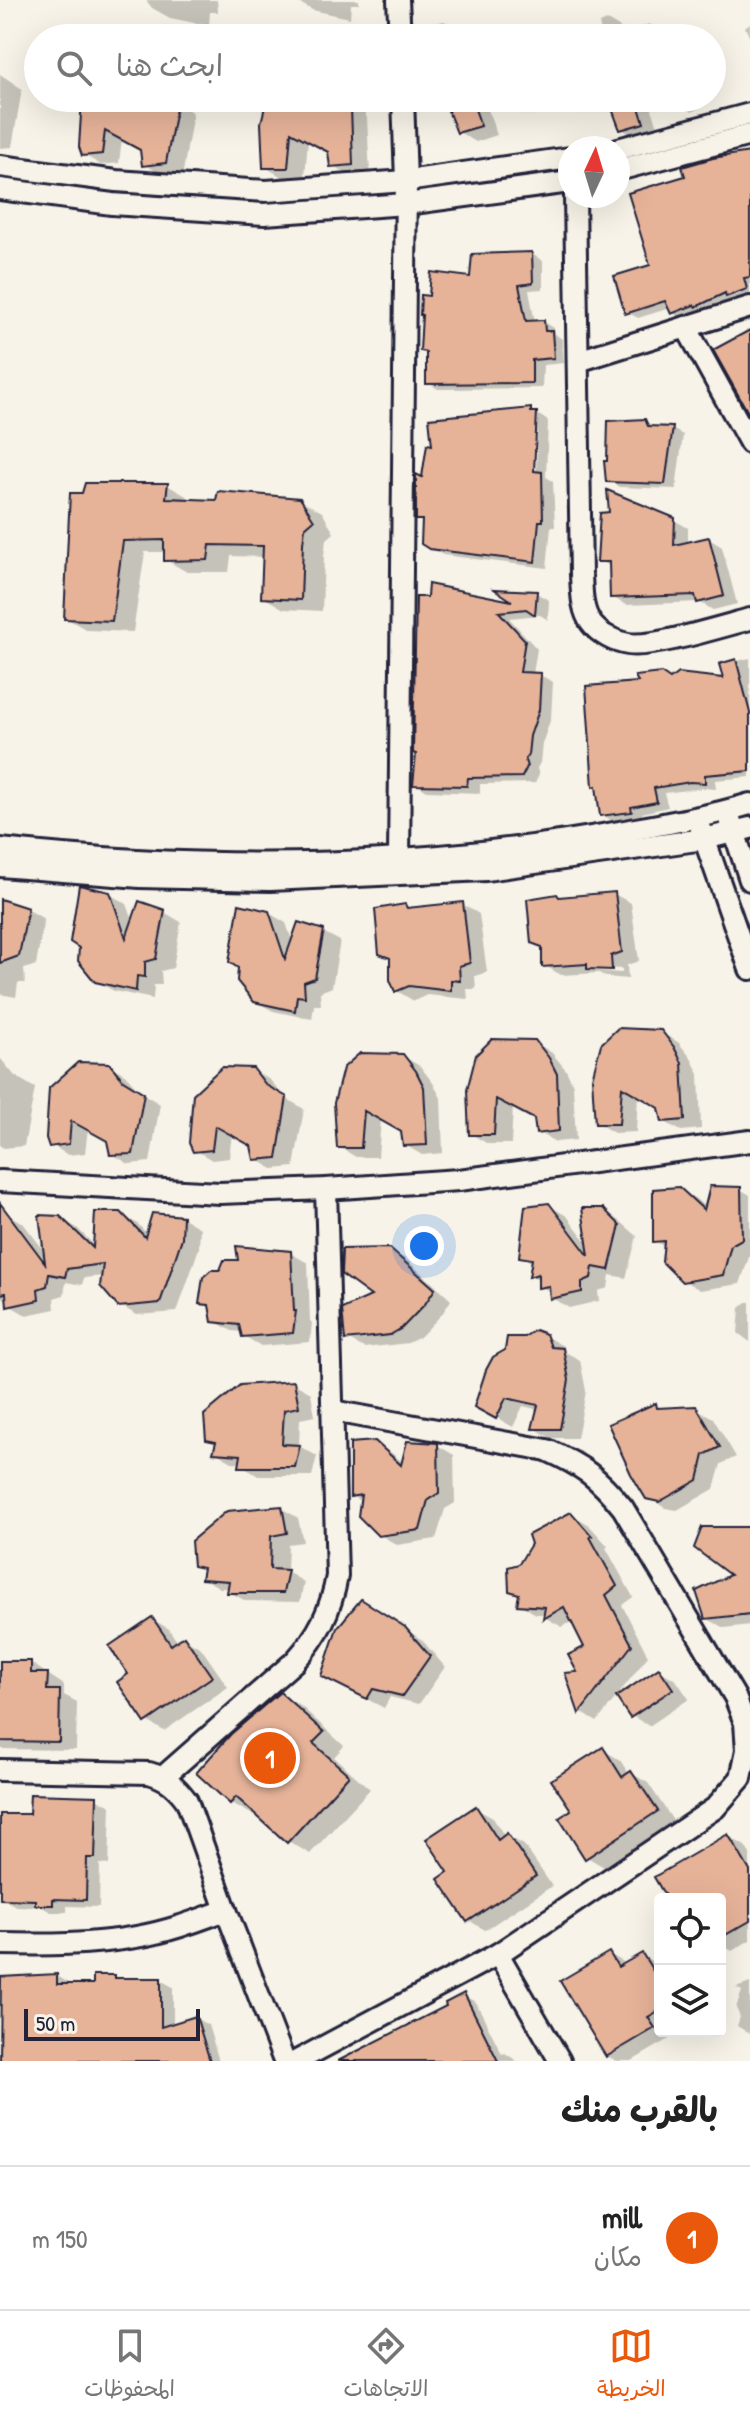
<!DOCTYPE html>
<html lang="ar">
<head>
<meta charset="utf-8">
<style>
  body { margin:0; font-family:"Patrick Hand","Playpen Sans Arabic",sans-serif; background:#f6f6f6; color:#222; direction:rtl }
  .controls { position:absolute; right:24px; bottom:24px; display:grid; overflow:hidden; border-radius:8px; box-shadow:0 8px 32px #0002 }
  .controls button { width:72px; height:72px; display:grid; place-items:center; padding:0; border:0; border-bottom:2px solid #e0e0e0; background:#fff; color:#222; font:40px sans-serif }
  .compass { position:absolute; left:558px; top:136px; width:72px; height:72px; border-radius:50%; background:#fff; box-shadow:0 8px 32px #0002; rotate:4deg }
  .scale { position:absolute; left:24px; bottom:20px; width:176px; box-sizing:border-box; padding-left:8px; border:4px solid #22223b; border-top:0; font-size:22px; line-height:28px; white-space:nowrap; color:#22223b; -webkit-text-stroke:6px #f7f3e8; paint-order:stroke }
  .you { position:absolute; left:424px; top:1246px; width:28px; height:28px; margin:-20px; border:6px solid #fff; border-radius:50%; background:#1a73e8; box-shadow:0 0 0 12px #1a73e833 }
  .badge { display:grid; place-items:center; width:52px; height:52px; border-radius:50%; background:#ea580c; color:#fff; font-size:26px; font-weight:700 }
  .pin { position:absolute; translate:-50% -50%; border:4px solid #fff; box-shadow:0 2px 8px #0006 }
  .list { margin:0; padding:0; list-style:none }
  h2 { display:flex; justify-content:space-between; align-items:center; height:104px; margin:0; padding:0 32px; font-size:34px }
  h2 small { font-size:26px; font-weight:400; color:#767676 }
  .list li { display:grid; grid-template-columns:52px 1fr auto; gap:24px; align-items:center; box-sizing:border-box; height:144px; padding:0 32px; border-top:2px solid #e0e0e0 }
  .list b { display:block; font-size:30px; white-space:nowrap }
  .list p { margin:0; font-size:26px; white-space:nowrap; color:#767676 }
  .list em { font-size:26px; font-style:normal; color:#767676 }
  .icon { flex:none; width:44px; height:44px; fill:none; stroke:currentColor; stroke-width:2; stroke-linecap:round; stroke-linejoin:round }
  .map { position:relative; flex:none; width:750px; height:2061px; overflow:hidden; direction:ltr }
  .search { position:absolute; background:#fff; box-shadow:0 8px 32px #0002; left:24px; right:24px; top:24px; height:88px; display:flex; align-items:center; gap:20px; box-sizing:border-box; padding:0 28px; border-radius:44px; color:#767676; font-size:30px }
  .sheet { height:248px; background:#fff }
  nav { display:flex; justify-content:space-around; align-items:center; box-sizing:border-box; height:112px; border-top:2px solid #e0e0e0; background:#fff; font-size:22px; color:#767676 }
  nav a { display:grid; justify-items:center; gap:4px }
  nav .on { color:#ea580c }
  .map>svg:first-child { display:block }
</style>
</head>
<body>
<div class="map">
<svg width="750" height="2061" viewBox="0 0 750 2061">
  <rect width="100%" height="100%" fill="#f7f3e8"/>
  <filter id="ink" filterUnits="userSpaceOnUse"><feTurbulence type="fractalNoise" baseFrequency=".0125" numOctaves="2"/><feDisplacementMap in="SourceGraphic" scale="16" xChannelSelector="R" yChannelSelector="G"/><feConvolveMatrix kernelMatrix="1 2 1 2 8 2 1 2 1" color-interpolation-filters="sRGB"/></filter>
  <g filter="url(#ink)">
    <g fill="#0003" fill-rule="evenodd">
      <path d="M146 0H217L218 12H210L209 26 170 18 152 8Z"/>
      <path d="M294 0H359V4H351L350 18 312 10Z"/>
      <path d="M607 20 624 30 626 34 649 24 675 38H602L599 23Z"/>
      <path d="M444 21 461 31 463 37 485 28 507 38H438L436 23Z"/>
      <path d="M750 23V38L745 27Z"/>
      <path d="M0 74 22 89 12 147 0 148Z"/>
      <path d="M85 98H171L193 113 183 172 161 174 144 164 142 150 122 138 119 163 101 165 84 155Z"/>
      <path d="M270 98H356L367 118 370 174 349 175 332 165 330 151 308 139 305 177H282L265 167Z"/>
      <path d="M445 98H484L497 135 476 142 459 132Z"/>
      <path d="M500 98H546L548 103 528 115Z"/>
      <path d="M610 98H648L660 132 639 139 622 129Z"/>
      <path d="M668 98H710L711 100 692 112Z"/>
      <path d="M750 152V297L739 301 735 299 708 312 705 310 683 319 673 313 670 308 638 318 627 312 652 266 688 178Z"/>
      <path d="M532 254 543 261V289L529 290 535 323 544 322 554 328 555 334 562 339 564 363 543 365 542 388 438 389 428 383V353L422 350 431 298Z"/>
      <path d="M531 410 548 421 546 477 553 481 555 527H551L547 568 443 555 423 543 424 523 418 519 423 480ZM534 415H538L536 481H532Z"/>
      <path d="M644 421 656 427 672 429 683 435 676 489 619 487 608 480Z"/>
      <path d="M167 485 188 497V501L300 500 322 512 334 533 326 540 324 556 322 611 284 609 263 597 265 557 231 556 229 572H187L166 560V552H145L133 632 87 630 66 618 72 495Z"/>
      <path d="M674 520 688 528V544L709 539 722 547 737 604 713 610 699 602 626 605 612 597 611 567 599 560Z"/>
      <path d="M536 593 549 600 548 620 540 615 509 618 537 649 533 674 540 675 553 682 551 718 542 744 540 763 537 768 539 775 535 783 480 784V793L427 791 415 783 418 754V599L522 604Z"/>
      <path d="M750 658V777L715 780 716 789 703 788 664 793 668 807 642 813V818L613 821 602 815 598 787 595 785 671 681H725L721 665Z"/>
      <path d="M109 894 127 904 134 923 164 912 181 922 173 968 161 971 162 985H154L153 999 114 991 96 981Z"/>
      <path d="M614 894 631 903 639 961 627 965 628 979 606 977 599 973 561 975 544 965 562 899ZM590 967 622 969V973L594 971Z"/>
      <path d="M462 904 479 914 487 972 475 976 476 989H467L468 999 427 995 414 1001 397 991 405 906 410 909Z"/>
      <path d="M27 909 44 919 36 965 24 969 25 983H18L16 997 0 994V910Z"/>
      <path d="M269 913 286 923 293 943 323 932 340 941 332 987 320 992 321 1005H314L312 1019 273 1011 255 1001Z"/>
      <path d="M660 1032 678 1042 691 1058 699 1074 701 1129 681 1131 663 1121 661 1107 638 1095 636 1132 614 1133 597 1123Z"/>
      <path d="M535 1042 552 1053 566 1070 573 1085 576 1140 555 1142 538 1132 535 1118 513 1106 511 1144H488L471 1134Z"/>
      <path d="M402 1056 420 1066 433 1083 441 1098 443 1153 422 1155 405 1145 403 1131 381 1119 378 1157H356L339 1147Z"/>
      <path d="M0 1058 15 1076 35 1088 24 1146 4 1148 0 1146Z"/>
      <path d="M109 1065 126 1075 140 1092 160 1104 150 1162 129 1164 112 1154 109 1140 88 1128 85 1153 68 1155 51 1145Z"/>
      <path d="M252 1070 270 1080 284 1097 304 1109 294 1167 273 1169 256 1159 253 1145 232 1133 229 1158 212 1160 195 1150Z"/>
      <path d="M678 1189 696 1199 707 1209 740 1189 750 1195V1254L740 1284 700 1290 683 1280 665 1247 655 1241Z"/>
      <path d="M549 1206 567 1216 590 1246 602 1210 620 1221 637 1236 626 1278 610 1275 608 1288 598 1291 599 1301 569 1308 552 1298V1293L540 1286V1281L531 1276 533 1263 521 1256Z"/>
      <path d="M5 1213 23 1223 46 1253 59 1218 77 1228 95 1246 120 1214 138 1224 148 1235 183 1218 200 1228 199 1248 177 1312 137 1315 119 1305 103 1276 84 1278 82 1285 66 1282 64 1295 54 1298 55 1309 26 1315 9 1305 8 1300 0 1296V1214Z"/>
      <path d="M389 1250 407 1260 451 1300 442 1314 420 1337 408 1343 364 1348 347 1339 375 1296Z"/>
      <path d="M290 1253 308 1263 310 1321 312 1323 310 1342 261 1346 244 1336 243 1332 232 1331 214 1321 212 1309 202 1303 222 1272 240 1262Z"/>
      <path d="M747 1302H750V1342L738 1333 740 1308Z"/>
      <path d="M545 1336 563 1346 565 1352 580 1360 586 1391 577 1438H551L534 1428 539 1410 523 1406 513 1427 476 1406Z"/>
      <path d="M293 1383 311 1393 315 1416 300 1419 299 1446 317 1456 312 1476H258L242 1466V1463L232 1462 215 1452 217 1444 207 1438Z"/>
      <path d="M655 1405 663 1410 695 1408 713 1418 736 1457 721 1464 714 1489 677 1510 665 1508 648 1497Z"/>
      <path d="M375 1443 393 1454 404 1464 437 1445 454 1455 455 1503 445 1509 436 1539 397 1545 379 1534 362 1502 352 1496Z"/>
      <path d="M281 1508 298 1518 303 1542 288 1544 287 1572 304 1582 300 1602 246 1601 229 1592 230 1588H220L203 1578 205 1570 195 1565Z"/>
      <path d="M571 1514 588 1524 608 1546 606 1548 633 1597 622 1605 648 1656 597 1722 581 1712 567 1675 580 1674 587 1648 573 1621 562 1627 546 1618V1614H536L519 1604 521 1596 511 1590 521 1566Z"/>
      <path d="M750 1530V1625L724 1628 706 1618 734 1575Z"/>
      <path d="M379 1612 422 1640 445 1667 419 1704 390 1697 384 1708 340 1685Z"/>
      <path d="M152 1619 169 1629 178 1643 184 1638 201 1648 228 1687 164 1731 147 1721 130 1675Z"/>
      <path d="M0 1663H31L64 1685V1695L77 1702 76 1750 0 1749Z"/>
      <path d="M659 1670 676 1680 689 1699 649 1726 632 1716Z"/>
      <path d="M280 1694 302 1707 344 1746 334 1757 370 1789 310 1854 288 1841 256 1812 253 1815 231 1803 199 1773Z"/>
      <path d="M603 1750 620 1760 629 1774 631 1773 648 1783 674 1822 604 1867 587 1857 574 1811Z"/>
      <path d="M96 1798 111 1806 109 1865 100 1864 99 1907 67 1906V1912H51L42 1907 16 1906 1 1898 0 1816H31Z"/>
      <path d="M476 1809 493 1818 505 1837 507 1836 524 1845 552 1886 485 1930 468 1920 451 1873Z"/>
      <path d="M728 1836 745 1846 750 1854V1940L732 1951 720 1944V1899H669Z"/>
      <path d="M609 1954 627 1964 642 1955 660 1966V2031H666L671 2038 632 2061H617L607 2056Z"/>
      <path d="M57 1976 69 1983V1986H95L115 1977 120 1980H160L173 1987V2025L195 2018 208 2025 219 2061H0V1979Z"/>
      <path d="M750 1983V2034L737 2026 740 2017 736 2008 742 1991 736 1988Z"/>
      <path d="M464 1996 476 2002 502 2054 505 2053 517 2061H354Z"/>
    </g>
    <g fill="#e6b399" stroke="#22223b" stroke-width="2">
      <path d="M82 98H178L166 163 142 166 140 150 105 131 102 154 82 156 79 147Z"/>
      <path d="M267 98H346L351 107 353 165 330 167 328 152 291 132 288 168H263L261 123Z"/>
      <path d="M443 98H471L481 126 457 133Z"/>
      <path d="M608 98H636L644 123 620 130Z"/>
      <path d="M750 152V277L744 278 747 289 726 297 725 293 696 307 694 305 671 314 665 301 625 314 614 276 650 265 628 193 685 176 682 167 713 158Z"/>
      <path d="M532 252 533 283 519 285 526 321 544 320 545 331H552L554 358 532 360V383L426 384V352L420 351 422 315H420L421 295 429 296 431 272 470 277 472 254Z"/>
      <path d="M750 330V416L713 350Z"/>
      <path d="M531 408V412H537L534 471 542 472 543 521H539L535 562 429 549 421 544 422 520H416V474L422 477 427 444 432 445 429 418Z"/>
      <path d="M645 419 648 426 673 427 665 484 606 482 604 461H607L608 421Z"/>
      <path d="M85 483H168L166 498 216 500 218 491 300 498 314 520 305 528 303 543 301 600 261 598 263 546 210 545 208 560 164 561V540L123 541 112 621 64 619 70 493H82Z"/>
      <path d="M607 490 675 518 674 545 709 537 724 596 697 603 695 595 610 598 609 562H597L600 513 609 512Z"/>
      <path d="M428 584 512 601 494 589 537 591 535 615 526 609 499 612 525 640 520 672 541 673 539 710 530 736 528 755 525 760 527 767 522 777 468 778 467 786 413 785 416 754 413 753 416 597H427Z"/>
      <path d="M736 659 750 713V771L705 775V783L690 782 654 788 657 802 631 807 632 812 600 816 596 786 593 787 586 686 638 682 635 676 661 673 670 679 678 673 723 678 719 664Z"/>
      <path d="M79 885 110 892 126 938 139 901 165 910 156 959 145 962V977L137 976 136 991 95 982 78 961 79 948 70 942Z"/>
      <path d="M615 892 622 952 611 956 612 970 587 969V964L542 967V947L531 943 527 899 557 894 559 897Z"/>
      <path d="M0 899 28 908 19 956 0 963Z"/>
      <path d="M463 902 470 963 459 966 460 981 451 980V991L409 986 395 992 390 980V958L379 954 375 909 405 904 407 908Z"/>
      <path d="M239 904 269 911 285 959 298 922 324 930 315 978 304 982 305 997 297 996 295 1011 254 1002 237 981 238 968 229 962Z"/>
      <path d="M618 1028 661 1030 674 1047 682 1063 685 1120 662 1122 659 1108 622 1087 619 1124H595L592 1078 601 1044Z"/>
      <path d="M492 1039 535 1040 549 1058 557 1074 559 1131 536 1134 534 1119 496 1099 494 1135H469L467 1090 476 1055Z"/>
      <path d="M360 1053 403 1054 416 1071 424 1087 427 1145 403 1146 401 1132 364 1111 361 1148H337L334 1103 343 1068Z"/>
      <path d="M78 1062 109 1063 123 1080 144 1093 133 1154 110 1155 107 1141 71 1121 69 1144 49 1147 46 1138 49 1088Z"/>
      <path d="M222 1067 253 1068 266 1085 287 1097 277 1158 254 1160 251 1146 215 1126 212 1150 193 1152 189 1143 193 1094Z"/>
      <path d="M710 1186 741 1187 742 1239 731 1245 723 1275 682 1282 662 1262 664 1241 653 1242V1189L679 1187 704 1210Z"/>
      <path d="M0 1203 45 1263 39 1215 60 1216 93 1248 95 1212H121L145 1237 152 1213 183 1216 182 1238 160 1303 118 1307 100 1286 103 1264 67 1269 65 1277 49 1274 47 1286 38 1289 39 1300 7 1307 6 1293 0 1294Z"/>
      <path d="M549 1203 589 1256 582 1208H603L620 1225 609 1270 593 1267 591 1278 582 1282V1292L550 1299 549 1286 538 1288V1274L529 1277 532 1259 519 1257 525 1206Z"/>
      <path d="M236 1246 291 1251 294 1311H296L293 1333 242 1337 239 1325 212 1322 209 1305 199 1304 203 1277 211 1270H220L224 1260H238Z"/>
      <path d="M389 1248 435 1289 425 1304 402 1328 390 1335 345 1340 342 1309 371 1296 341 1274 342 1249Z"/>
      <path d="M535 1330 546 1334 551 1347 563 1348 569 1380 560 1429H532L538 1405 506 1398 496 1419 474 1407 486 1370 493 1357 505 1350 507 1337H524Z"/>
      <path d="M294 1381 299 1407 284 1410 282 1444 300 1445 295 1467H239L241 1455 213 1453 216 1442 206 1440 204 1415 240 1385Z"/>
      <path d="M656 1403 657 1408 696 1406 720 1447 704 1455 698 1480 659 1502 646 1499 631 1474 608 1424Z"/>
      <path d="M375 1441 401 1465 407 1441 438 1443 439 1493 428 1500 420 1530 378 1536 358 1516 361 1495 350 1497V1443Z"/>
      <path d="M282 1506 287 1533 271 1536 270 1569 288 1570 283 1593H227L229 1581 201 1579 203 1568 193 1566 191 1541 227 1511Z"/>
      <path d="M571 1512 592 1536 590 1537 617 1586 606 1595 632 1645 579 1714 565 1673 577 1672 568 1655 584 1647 564 1607 543 1619 545 1607 517 1605 519 1594 509 1591 508 1567 519 1564 531 1544 528 1535Z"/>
      <path d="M702 1527H750V1614L705 1619 696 1591 730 1575 694 1548Z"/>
      <path d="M361 1599 405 1627 430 1656 402 1696 373 1689 367 1699 321 1676 337 1628Z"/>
      <path d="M152 1617 171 1645 184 1636 212 1677 145 1723 117 1682 128 1674 109 1646Z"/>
      <path d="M0 1661H31V1673H48L47 1690H60L59 1742 0 1741Z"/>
      <path d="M659 1668 673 1689 630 1718 616 1697Z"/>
      <path d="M280 1692 324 1732 313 1743 349 1775 287 1843 236 1797 230 1804 196 1773 231 1734Z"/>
      <path d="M603 1747 622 1777 631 1771 658 1811 585 1859 559 1818 571 1810 551 1780Z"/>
      <path d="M30 1794 97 1796 95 1858H87L86 1900 53 1899V1905H35V1900L0 1899V1814H29Z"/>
      <path d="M476 1806 498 1840 507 1833 536 1876 467 1922 438 1879 448 1872 426 1839Z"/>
      <path d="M728 1834 750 1871V1921L720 1938V1899H667L654 1877Z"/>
      <path d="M609 1952 618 1967 642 1953 660 1982V2010L648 2017 655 2028 606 2057 560 1981Z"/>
      <path d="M57 1974V1984H93V1975H115V1978H161V2027L196 2016 210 2061H0L1 1977Z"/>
      <path d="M464 1993 498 2061H338L446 2006 445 2003Z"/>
    </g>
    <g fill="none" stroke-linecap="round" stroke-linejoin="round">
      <g stroke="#22223b" stroke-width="26">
        <g id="street">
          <path d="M398 0 400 38"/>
          <path d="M618 149 750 114"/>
          <path d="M0 166 116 181 266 191 406 181 570 158"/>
          <path d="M618 170 750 135"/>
          <path d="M0 189 112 204 264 214 406 204 570 182"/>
          <path d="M575 196 581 575C582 590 581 609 591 623 599 634 615 642 628 644 653 648 723 626 750 619"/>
          <path d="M686 327 750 443"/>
          <path d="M578 361 750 307"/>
          <path d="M730 819 750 880"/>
          <path d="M701 829 750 969"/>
          <path d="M0 849C206 871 415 870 619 832 663 824 707 817 750 804"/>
          <path d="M399 860 406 181 403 98"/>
          <path d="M0 866 140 877 270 880 486 870 704 839 750 828"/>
          <path d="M0 1181 220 1193 326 1189 459 1180 750 1141"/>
          <path d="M0 1770 149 1773C167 1778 176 1786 187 1801L226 1910 284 2061"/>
          <path d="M163 1777 295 1661C319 1635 331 1610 337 1576L326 1189"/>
          <path d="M0 1944C46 1945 91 1945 136 1937 167 1932 196 1921 226 1910"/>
          <path d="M498 1954 560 2061"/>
          <path d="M297 2061 498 1954 715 1808 741 1778 747 1750 745 1723 735 1697 623 1508C598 1477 583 1466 547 1450L333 1411"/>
        </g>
      </g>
      <use href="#street" stroke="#f7f3e8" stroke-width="20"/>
    </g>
  </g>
</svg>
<div class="controls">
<button><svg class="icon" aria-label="locate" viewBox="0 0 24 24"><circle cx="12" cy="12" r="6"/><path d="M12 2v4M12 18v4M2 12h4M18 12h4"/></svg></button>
<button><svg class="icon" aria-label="layers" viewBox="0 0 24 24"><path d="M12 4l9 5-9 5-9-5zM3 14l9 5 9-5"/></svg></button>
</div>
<svg class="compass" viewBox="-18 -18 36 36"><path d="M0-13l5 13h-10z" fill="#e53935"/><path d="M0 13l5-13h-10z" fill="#767676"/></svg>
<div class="scale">50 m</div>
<div class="you"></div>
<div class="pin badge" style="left:270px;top:1758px">1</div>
<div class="search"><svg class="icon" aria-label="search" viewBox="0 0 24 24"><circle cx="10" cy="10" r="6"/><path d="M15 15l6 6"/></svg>ابحث هنا</div>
</div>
<section class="sheet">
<h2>بالقرب منك<small></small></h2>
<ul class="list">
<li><span class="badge">1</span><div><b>mill</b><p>مكان</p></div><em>150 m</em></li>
</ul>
</section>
<nav>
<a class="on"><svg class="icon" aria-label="map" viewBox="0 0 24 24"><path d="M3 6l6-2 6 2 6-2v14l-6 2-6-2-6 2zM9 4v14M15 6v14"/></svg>الخريطة</a>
<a><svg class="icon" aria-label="directions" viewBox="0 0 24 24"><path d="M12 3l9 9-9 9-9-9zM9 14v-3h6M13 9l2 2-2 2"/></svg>الاتجاهات</a>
<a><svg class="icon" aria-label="saved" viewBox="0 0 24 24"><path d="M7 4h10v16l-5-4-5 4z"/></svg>المحفوظات</a>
</nav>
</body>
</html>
